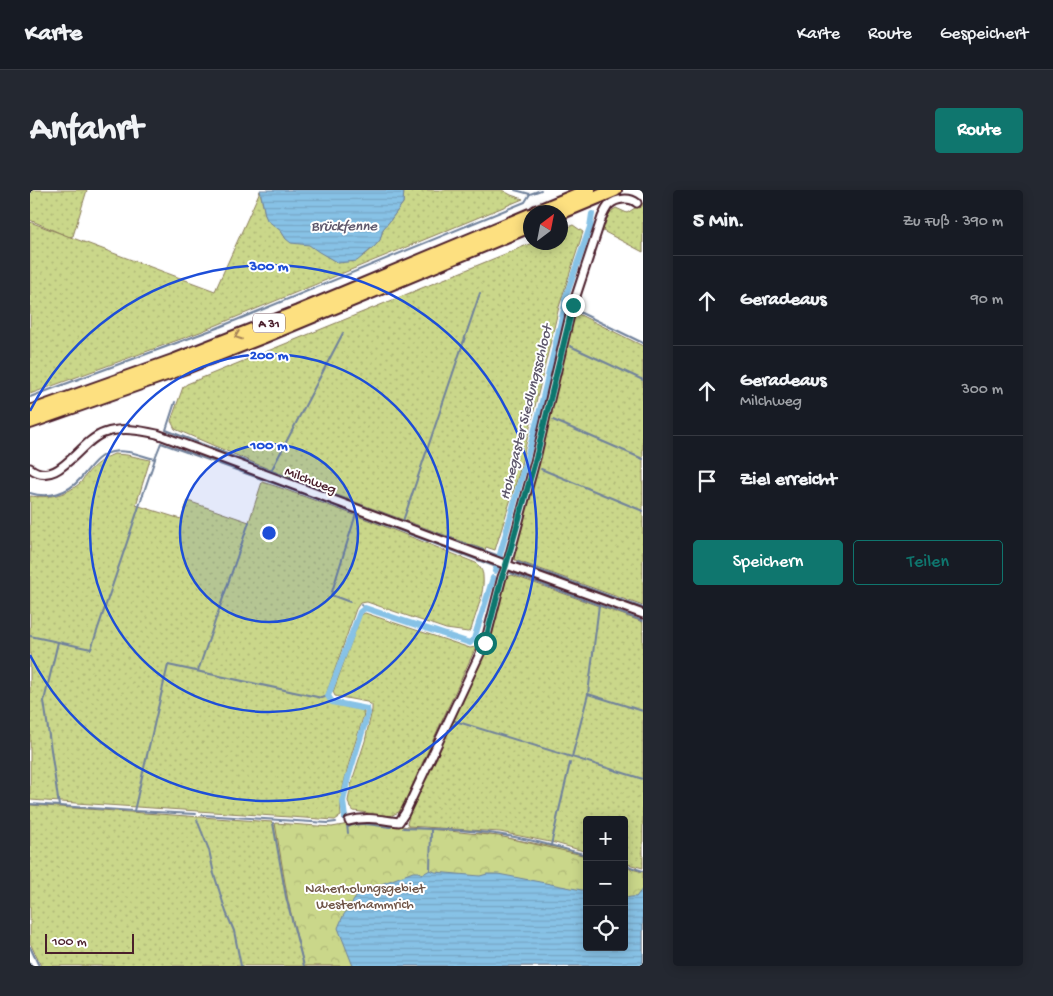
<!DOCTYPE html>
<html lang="de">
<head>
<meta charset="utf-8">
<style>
  body { margin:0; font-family:"Gochi Hand",sans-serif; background:#242831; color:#f1f3f6 }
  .controls { position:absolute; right:15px; bottom:15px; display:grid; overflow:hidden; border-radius:5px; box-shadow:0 2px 12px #0003 }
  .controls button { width:45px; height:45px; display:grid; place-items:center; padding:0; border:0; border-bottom:1px solid #363941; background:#171b24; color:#f1f3f6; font:25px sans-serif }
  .compass { position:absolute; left:493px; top:15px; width:45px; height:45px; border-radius:50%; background:#171b24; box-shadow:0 2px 12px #0003; rotate:32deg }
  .scale { position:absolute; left:15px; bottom:12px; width:89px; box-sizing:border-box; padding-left:5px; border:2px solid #4a1f2b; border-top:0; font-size:14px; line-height:18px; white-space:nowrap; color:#4a1f2b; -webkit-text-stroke:4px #fff; paint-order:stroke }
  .stop { position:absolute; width:15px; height:15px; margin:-11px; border:4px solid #0f766e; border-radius:50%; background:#fff }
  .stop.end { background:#0f766e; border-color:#fff; box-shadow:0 1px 5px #0008 }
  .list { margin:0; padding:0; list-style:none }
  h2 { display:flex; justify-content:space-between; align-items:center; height:65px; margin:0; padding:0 20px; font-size:21px }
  h2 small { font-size:16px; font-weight:400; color:#9ea1a6 }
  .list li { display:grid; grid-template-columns:32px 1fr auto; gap:15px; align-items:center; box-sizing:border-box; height:90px; padding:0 20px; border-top:1px solid #363941 }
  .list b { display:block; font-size:19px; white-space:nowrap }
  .list p { margin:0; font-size:16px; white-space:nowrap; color:#9ea1a6 }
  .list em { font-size:16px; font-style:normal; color:#9ea1a6 }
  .actions { display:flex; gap:10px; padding:15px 20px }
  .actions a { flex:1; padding:11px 0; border:1px solid #0f766e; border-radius:5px; text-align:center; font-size:18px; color:#0f766e }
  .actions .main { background:#0f766e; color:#fff }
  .icon { flex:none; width:28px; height:28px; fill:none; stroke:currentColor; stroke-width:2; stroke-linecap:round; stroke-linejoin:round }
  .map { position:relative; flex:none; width:613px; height:776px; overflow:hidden; border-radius:5px }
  header { display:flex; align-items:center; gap:30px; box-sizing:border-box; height:70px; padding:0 25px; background:#171b24; border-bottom:1px solid #363941 }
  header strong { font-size:24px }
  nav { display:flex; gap:28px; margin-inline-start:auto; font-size:18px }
  .intro { display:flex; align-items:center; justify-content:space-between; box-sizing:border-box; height:120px; padding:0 30px }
  h1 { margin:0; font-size:35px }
  .button { padding:12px 22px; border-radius:5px; background:#0f766e; color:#fff; font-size:18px; font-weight:700 }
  main { display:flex; gap:30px; padding:0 30px }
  aside { flex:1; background:#171b24; border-radius:5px; box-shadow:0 2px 12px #0003 }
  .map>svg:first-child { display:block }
</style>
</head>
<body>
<header>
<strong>Karte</strong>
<nav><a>Karte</a><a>Route</a><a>Gespeichert</a></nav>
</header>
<div class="intro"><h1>Anfahrt</h1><a class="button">Route</a></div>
<main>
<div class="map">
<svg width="613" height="776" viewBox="0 0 613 776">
  <defs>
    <pattern id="grass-dots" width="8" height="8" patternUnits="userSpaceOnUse" patternTransform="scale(1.25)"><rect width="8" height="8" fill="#cad78a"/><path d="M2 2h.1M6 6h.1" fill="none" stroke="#afb877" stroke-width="1.8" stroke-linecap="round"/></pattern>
    <pattern id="park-crowns" width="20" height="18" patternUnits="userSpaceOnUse" patternTransform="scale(1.25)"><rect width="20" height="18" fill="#cad78a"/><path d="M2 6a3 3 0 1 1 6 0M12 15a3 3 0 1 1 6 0" fill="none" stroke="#afb877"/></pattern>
    <pattern id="water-rules" width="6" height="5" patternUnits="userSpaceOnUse" patternTransform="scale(1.25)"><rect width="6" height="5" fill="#87c2e6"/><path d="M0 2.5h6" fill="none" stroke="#76a6c5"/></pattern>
  </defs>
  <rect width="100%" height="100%" fill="#fff"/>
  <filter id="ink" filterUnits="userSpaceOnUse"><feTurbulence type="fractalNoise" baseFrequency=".02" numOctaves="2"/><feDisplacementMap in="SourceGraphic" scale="10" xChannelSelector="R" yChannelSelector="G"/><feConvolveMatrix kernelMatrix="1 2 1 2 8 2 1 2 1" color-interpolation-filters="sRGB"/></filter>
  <g filter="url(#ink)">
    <g fill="url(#grass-dots)" stroke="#8a7b5a">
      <path d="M0 0H57L43 46 39 47 0 30Z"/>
      <path d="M374 0H472L481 5 493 9 170 142 0 204V32L185 101 230 1 235 25 238 30 251 41 256 49 267 53 279 54 290 62 308 73 335 65 345 56 350 50 353 39 359 32 373 13Z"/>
      <path d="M613 13V62L571 40 580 22 586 18 597 23Z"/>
      <path d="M543 35 553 42 529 117 489 283 465 360 456 357 455 360 344 319 243 281 145 239 141 231 153 197 157 194 502 53 530 52 531 40Z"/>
      <path d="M544 122 613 156V416L485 370 483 367V360L520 224Z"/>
      <path d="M84 264 97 265 120 270 106 315 151 329 158 311 219 332 232 292 248 297 341 331 446 373C450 377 453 381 453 386 455 403 445 425 441 440L438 442 416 439 337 412 330 413 326 419 296 505 301 514 331 520 334 522V524C326 553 308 598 311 626L305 630 0 610V306C18 308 34 306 49 294 52 292 53 288 56 285 64 275 72 269 84 264Z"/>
      <path d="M482 385 613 432V678L594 673V630H557V662L525 653 470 642 378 636 377 633 382 618 460 452 477 387Z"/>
      <path d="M335 423 440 458 446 457 374 613 369 622 360 626 324 621 320 618 318 611 322 591 335 551 342 520V515L337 512 305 506 303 502 331 425Z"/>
      <path d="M0 615 242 632 243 635 300 640 455 644 535 659 557 665V701L323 776H11L0 753Z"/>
    </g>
    <path fill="url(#park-crowns)" stroke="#8a7b5a" d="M330 632 469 646 557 666V757H594V677L613 682V776H274L258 711 245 633 302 637Z"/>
    <g fill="url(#water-rules)" stroke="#6f819b">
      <path d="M230 0H374L373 13 359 32 353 39 350 50 345 56 327 71 308 73 289 62 279 55 261 53 256 49 251 41 237 30 235 25Z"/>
      <path d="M400 680 405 682 450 686 457 684H468L557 701V757H594V708C598 708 602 706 606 707L613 698V776H323L308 738 313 726 333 697 346 696 383 682H388L393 684Z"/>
    </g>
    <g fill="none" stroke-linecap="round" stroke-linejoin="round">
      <g stroke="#6f819b" stroke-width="2">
        <path d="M485 0 500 4 511 0"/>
        <path d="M543 119 613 153"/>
        <path d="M540 156 613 190"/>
        <path d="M0 207 187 138 495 12 500 4"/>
        <path d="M145 212 136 240 241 281 313 143"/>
        <path d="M523 230 613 269"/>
        <path d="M125 268 131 253 254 297 469 378"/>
        <path d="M511 279 613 321"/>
        <path d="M241 281 373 331 450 103"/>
        <path d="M0 303C18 309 38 303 50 289 60 278 67 265 82 262 96 259 112 266 125 269L61 459 0 446"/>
        <path d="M373 331 472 367"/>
        <path d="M487 372 613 418"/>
        <path d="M481 383 613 431"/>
        <path d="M320 412 301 405 326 324"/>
        <path d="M331 415 335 418"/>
        <path d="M28 452 14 511 29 616"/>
        <path d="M168 481 219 332"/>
        <path d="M558 504 613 521"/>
        <path d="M425 531 613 589"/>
        <path d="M542 567 558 504 569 415"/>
        <path d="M0 614 104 621"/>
        <path d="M166 624 104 621 138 475 292 508 298 506"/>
        <path d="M172 625 298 633 306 632"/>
        <path d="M313 629 315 628V629"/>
        <path d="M167 630 179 660 184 684 196 722 204 741 211 776"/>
        <path d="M243 633 256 707 274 776"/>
        <path d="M317 635 318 643"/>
        <path d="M318 637C331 631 347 636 361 637"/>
        <path d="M373 638C404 639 435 639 466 644 497 648 527 657 557 665"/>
        <path d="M521 655 540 573"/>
        <path d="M594 675 613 681"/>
        <path d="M400 680 401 640"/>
        <path d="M0 757 9 776"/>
        <path d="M0 774 1 776"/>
      </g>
      <g stroke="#87c2e6" stroke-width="6">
        <path d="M469 368 509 224 535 115V109L560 37 562 24"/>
        <path d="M465 381 467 377"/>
        <path d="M315 628 313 611 318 588 338 523 337 519 302 512 298 506 330 422 335 418 440 453 444 449 463 388"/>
      </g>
      <g stroke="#4a1f2b" stroke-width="11">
        <g id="minor">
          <path d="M0 278C28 300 49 251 74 243 92 237 109 240 127 244L477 375 613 424"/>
          <path d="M319 631C336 626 352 630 369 632L375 623 455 453 472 387 477 375 506 268 541 121 572 27C574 23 576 18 579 15 587 8 600 7 607 13"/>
        </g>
      </g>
      <g stroke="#4a1f2b" stroke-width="16">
        <g id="motorway">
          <path d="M506 22 559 0"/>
          <path d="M530 23 585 0"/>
          <path d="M0 222 143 171 268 122 500 25"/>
          <path d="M0 232 156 177 235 146 500 36"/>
        </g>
      </g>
      <use href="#minor" stroke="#fff" stroke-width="7"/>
      <use href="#motorway" stroke="#fde080" stroke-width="12"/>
    </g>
    <defs><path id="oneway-chevron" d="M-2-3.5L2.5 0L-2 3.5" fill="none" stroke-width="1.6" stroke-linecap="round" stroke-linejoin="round" transform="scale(1.25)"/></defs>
    <use stroke="#a48056" href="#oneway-chevron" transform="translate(208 146) rotate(159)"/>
  </g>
  <g fill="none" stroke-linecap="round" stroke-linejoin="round" filter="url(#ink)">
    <path stroke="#0f766e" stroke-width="6" d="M455 453 472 387 476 375 506 268 543 115"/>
  </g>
  <circle cx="239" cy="343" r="89" fill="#1d4ed8" fill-opacity=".12"/>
  <g fill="none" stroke="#1d4ed8" stroke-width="2.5">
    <circle cx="239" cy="343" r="89"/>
    <circle cx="239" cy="343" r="179"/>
    <path d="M0 221A268 268 0 1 1 0 465"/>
  </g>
  <g text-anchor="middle" stroke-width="4" stroke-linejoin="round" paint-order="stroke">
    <rect fill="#fff" stroke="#80626b" stroke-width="1" x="223" y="123.5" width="32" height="19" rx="4"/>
    <g font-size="12" font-weight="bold" fill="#4a1f2b">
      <text x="239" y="137">A 31</text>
    </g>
    <g font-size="14" fill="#4a1f2b" stroke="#fff">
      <text transform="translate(281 289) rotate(21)" y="5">Milchweg</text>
    </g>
    <g font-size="14" fill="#705648" stroke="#fff">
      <text x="335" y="702">Naherholungsgebiet<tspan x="335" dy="16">Westerhammrich</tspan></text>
    </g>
    <g font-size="15" font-style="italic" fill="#5f586c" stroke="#fff">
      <text x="314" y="40">Brückfenne</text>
      <text transform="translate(495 222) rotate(-76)" y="5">Hohegaster Siedlungsschloot</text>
    </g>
  </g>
  <circle cx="239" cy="343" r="8" fill="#1d4ed8" stroke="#fff" stroke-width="2.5"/>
  <g font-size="15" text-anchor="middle" font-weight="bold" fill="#1d4ed8" stroke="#fff" stroke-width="4" stroke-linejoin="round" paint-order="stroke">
    <text x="239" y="80">300 m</text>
    <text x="239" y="169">200 m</text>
    <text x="239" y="259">100 m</text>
  </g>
</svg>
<div class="controls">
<button>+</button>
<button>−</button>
<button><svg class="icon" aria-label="locate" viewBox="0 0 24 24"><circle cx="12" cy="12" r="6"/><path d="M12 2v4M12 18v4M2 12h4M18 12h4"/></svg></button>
</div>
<svg class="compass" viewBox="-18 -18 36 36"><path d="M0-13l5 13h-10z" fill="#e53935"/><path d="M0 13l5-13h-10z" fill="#9ea1a6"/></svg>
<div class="scale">100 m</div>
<div class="stop" style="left:455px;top:453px"></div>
<div class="stop end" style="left:543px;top:115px"></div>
</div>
<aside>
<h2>5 Min.<small>Zu Fuß · 390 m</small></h2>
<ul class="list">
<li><svg class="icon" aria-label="ahead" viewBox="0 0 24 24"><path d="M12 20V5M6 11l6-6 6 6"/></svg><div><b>Geradeaus</b></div><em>90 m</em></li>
<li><svg class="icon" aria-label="ahead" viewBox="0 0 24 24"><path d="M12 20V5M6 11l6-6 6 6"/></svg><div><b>Geradeaus</b><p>Milchweg</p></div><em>300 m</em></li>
<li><svg class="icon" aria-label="arrive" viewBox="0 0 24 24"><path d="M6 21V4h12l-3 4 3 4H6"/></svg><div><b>Ziel erreicht</b></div></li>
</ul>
<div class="actions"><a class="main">Speichern</a><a>Teilen</a></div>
</aside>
</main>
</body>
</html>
